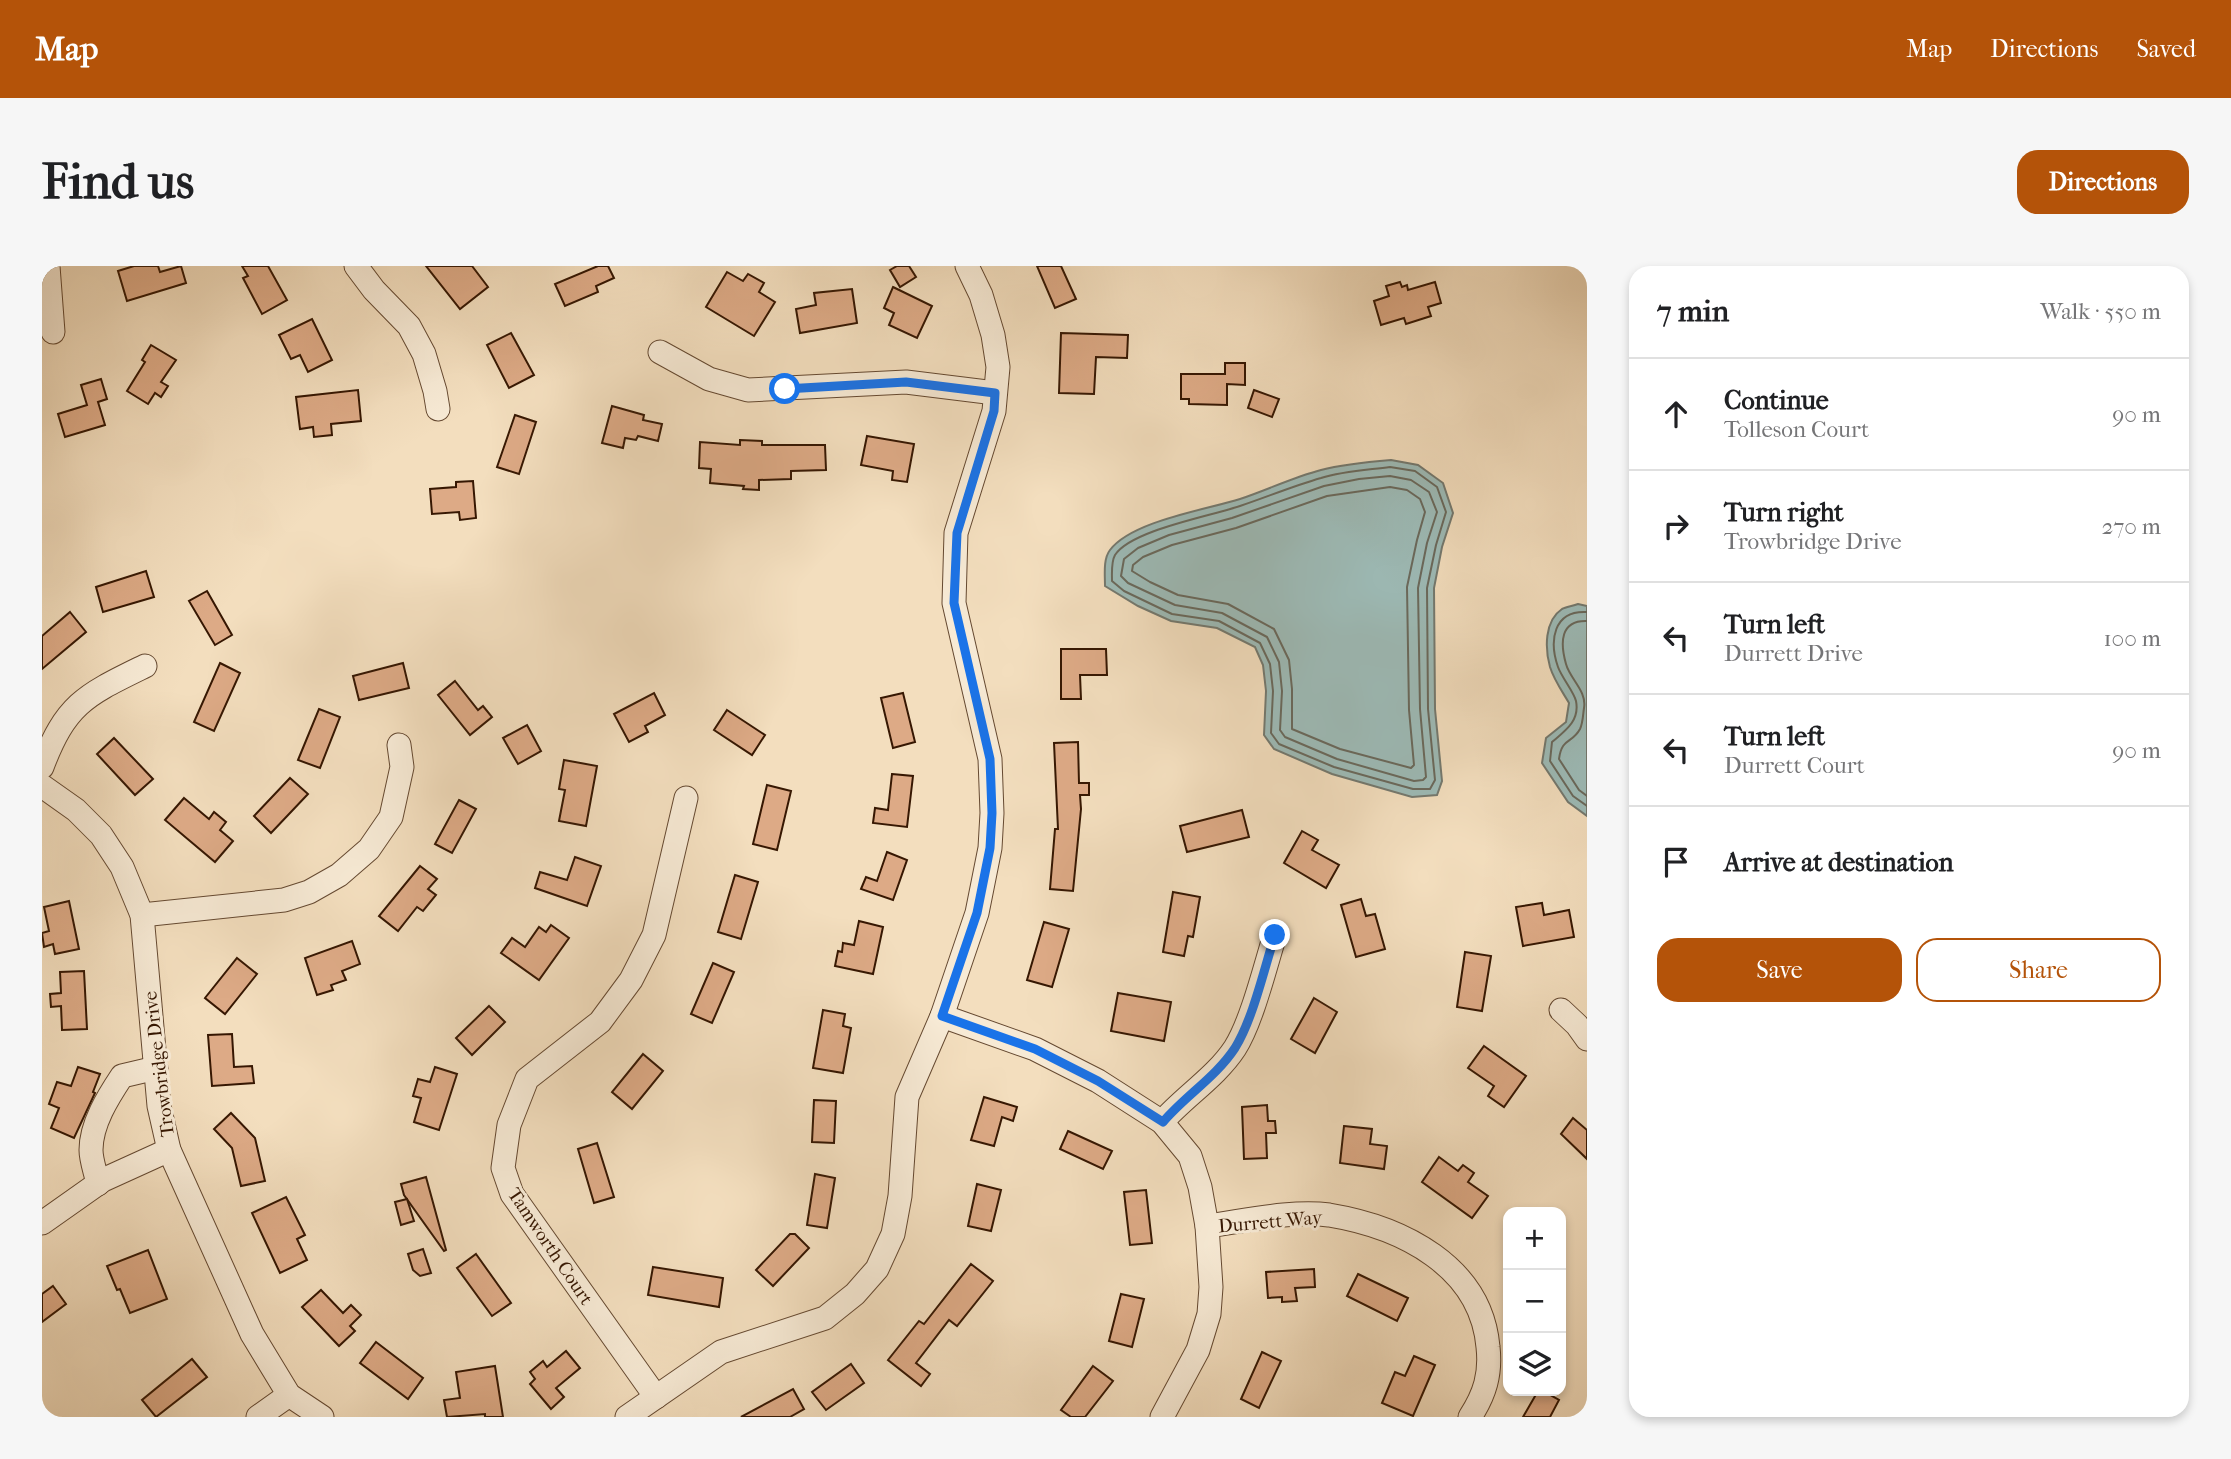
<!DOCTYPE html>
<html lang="en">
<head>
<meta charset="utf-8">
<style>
  body { margin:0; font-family:"IM FELL French Canon",serif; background:#f6f6f6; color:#202124 }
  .controls { position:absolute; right:21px; bottom:21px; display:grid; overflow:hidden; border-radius:14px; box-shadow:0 4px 10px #0003 }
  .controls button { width:63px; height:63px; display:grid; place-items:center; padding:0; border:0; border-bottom:2px solid #e0e0e0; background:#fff; color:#202124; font:35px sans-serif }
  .stop { position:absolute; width:21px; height:21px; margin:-16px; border:5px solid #1a73e8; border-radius:50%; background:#fff }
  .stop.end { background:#1a73e8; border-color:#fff; box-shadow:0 2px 7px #0008 }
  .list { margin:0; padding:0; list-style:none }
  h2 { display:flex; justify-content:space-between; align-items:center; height:91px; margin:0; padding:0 28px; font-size:30px }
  h2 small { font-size:23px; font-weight:400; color:#757577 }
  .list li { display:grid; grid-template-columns:46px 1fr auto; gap:21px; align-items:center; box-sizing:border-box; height:112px; padding:0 28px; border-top:2px solid #e0e0e0 }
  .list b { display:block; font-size:26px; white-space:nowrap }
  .list p { margin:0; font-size:23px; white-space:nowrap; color:#757577 }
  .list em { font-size:23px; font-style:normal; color:#757577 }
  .actions { display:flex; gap:14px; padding:21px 28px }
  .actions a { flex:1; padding:16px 0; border:2px solid #b45309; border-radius:21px; text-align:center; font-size:24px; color:#b45309 }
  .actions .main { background:#b45309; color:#fff }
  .icon { flex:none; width:38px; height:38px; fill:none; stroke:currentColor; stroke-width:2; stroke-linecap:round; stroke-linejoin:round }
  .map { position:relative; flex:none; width:1545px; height:1151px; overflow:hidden; border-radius:21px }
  header { display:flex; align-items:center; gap:42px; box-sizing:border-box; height:98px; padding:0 35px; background:#b45309; color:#fff }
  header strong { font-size:33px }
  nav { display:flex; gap:38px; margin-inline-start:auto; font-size:24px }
  .intro { display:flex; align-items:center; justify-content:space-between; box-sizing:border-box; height:168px; padding:0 42px }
  h1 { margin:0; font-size:49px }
  .button { padding:18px 32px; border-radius:21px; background:#b45309; color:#fff; font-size:24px; font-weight:700 }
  main { display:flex; gap:42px; padding:0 42px }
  aside { flex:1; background:#fff; border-radius:21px; box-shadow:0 4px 10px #0003 }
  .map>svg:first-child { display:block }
</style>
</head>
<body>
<header>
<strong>Map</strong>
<nav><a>Map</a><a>Directions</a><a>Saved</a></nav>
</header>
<div class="intro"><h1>Find us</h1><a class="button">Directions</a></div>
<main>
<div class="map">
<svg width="1545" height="1151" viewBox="0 0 1545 1151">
  <rect width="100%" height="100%" fill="#f3debe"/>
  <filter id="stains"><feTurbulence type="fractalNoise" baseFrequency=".00286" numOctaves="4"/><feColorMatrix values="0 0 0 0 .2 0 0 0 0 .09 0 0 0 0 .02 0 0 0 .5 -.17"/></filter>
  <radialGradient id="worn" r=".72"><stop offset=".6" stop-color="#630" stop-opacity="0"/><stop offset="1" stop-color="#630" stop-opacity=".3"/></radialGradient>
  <g fill="#9dbbb7" stroke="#74796f" stroke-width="2">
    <path d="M1349 194 1376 199 1401 217 1411 247 1400 281 1392 322 1393 443 1400 515 1395 529 1370 531 1290 508 1232 483 1222 469 1224 425 1221 399 1213 381 1175 362 1129 355 1096 340 1063 320C1063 309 1061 293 1068 284 1090 255 1163 244 1198 233 1225 224 1252 211 1279 204 1302 198 1325 196 1349 194Z"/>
    <path d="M1536 338 1545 340V550L1526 536 1500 497 1504 472 1524 456 1527 437C1520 425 1512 414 1508 401 1503 383 1502 355 1520 343 1524 341 1531 340 1536 338Z"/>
  </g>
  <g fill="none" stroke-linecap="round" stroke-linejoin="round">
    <g stroke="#6a695c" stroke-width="2">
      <path d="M1348 201 1373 205 1395 221 1404 246 1394 279 1385 322 1386 443 1393 514 1388 523H1371L1292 501 1237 478 1229 467 1231 425 1228 398 1218 377 1177 355 1130 348 1082 325 1070 315C1070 307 1069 296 1073 289 1089 264 1169 250 1198 240 1225 231 1251 220 1279 212 1301 205 1325 204 1348 201Z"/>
      <path d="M1348 210 1369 214 1387 226 1395 246 1385 277 1376 322 1378 443 1384 511 1381 514 1372 515 1295 493 1243 471 1238 464 1240 425 1237 396 1225 371 1180 347 1133 339 1086 317 1079 310 1082 293 1096 282 1127 269 1190 252 1282 220 1317 213Z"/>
      <path d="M1348 221 1365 224 1378 233 1383 246 1375 274 1365 321 1367 444 1372 499 1369 502 1298 483 1250 463V423L1247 394 1232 363 1186 338 1136 329 1108 316 1090 305 1091 299 1101 291 1130 279 1194 262 1285 230Z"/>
      <path d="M1545 346C1511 344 1507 375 1516 401 1520 412 1532 426 1534 435 1538 455 1523 465 1510 476L1508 495 1531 530 1545 540"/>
      <path d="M1545 355C1518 354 1518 377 1524 398 1528 413 1545 425 1542 442 1541 448 1541 457 1538 463 1530 478 1520 471 1517 493L1537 524 1545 530"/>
    </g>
  </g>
  <g fill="#ddaa86" stroke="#361702" stroke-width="2">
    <path d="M92 0H116L118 6 139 0 144 17 85 35 76 5Z"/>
    <path d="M200 0H226L245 34 220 48 201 12 206 10Z"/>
    <path d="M384 0H430L446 21 418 43Z"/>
    <path d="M556 0H566L572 12 554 20 556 26 523 40 513 18Z"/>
    <path d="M855 0H867L874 11 858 21 848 4Z"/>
    <path d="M995 0H1019L1034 33 1013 42Z"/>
    <path d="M685 6 701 15 706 8 722 17 717 26 733 36 712 70 664 41Z"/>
    <path d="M1358 16 1360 21 1365 19 1366 24 1393 16 1399 37 1386 41 1389 50 1364 58 1362 52 1339 59 1332 35 1347 30 1344 20Z"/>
    <path d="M851 21 890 40 875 72 847 59 852 47 842 42Z"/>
    <path d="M810 23 815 57 758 67 754 43 774 39 772 27Z"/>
    <path d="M270 53 290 94 266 106 258 89 249 93 237 69Z"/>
    <path d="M469 67 492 109 467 122 445 79Z"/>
    <path d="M1019 67 1086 69 1085 92 1054 91 1052 128 1017 127Z"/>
    <path d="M109 79 134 94 119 116 126 120 119 131 113 127 106 138 85 125 103 96 100 94Z"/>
    <path d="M1183 97H1203V119L1185 118V139L1147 138V133H1139V108H1183Z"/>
    <path d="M59 113 65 133 56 136 63 159 23 171 16 148 45 139 39 119Z"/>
    <path d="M316 124 319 155 289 158 290 169 272 171 271 161 258 163 254 131Z"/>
    <path d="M1212 124 1237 133 1230 151 1206 142Z"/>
    <path d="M570 140 602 149 601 154 620 158 616 175 596 170 594 174 583 172 581 182 560 177Z"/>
    <path d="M473 149 494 156 477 208 455 201Z"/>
    <path d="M825 170 872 178 865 216 850 214 851 205 819 199Z"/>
    <path d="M698 174 720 175V179H783L784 204 749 205V213L717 214V224L701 223 702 220 668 217 669 203 657 202 658 176 698 179Z"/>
    <path d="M431 215 434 252 418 254 417 246 390 248 388 223 414 221V216Z"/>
    <path d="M104 305 112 331 61 346 54 321Z"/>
    <path d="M165 325 190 369 173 379 147 335Z"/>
    <path d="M28 346 44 366 0 403V370Z"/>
    <path d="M1019 383H1064L1065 409H1038L1039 433H1019Z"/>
    <path d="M178 397 198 407 172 465 152 456Z"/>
    <path d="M361 397 367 422 317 434 311 410Z"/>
    <path d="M413 415 436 444 441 440 450 451 428 469 396 429Z"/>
    <path d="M612 427 623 449 603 460 606 466 587 476 572 448Z"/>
    <path d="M861 427 873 476 851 482 839 432Z"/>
    <path d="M277 443 298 451 278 502 256 494Z"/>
    <path d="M685 444 723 469 710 489 672 464Z"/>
    <path d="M485 459 499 485 476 498 461 472Z"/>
    <path d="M72 472 111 513 93 529 55 488Z"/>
    <path d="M1036 476 1037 517H1047V529H1038L1039 543 1031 625 1008 623 1013 563H1016L1012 477Z"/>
    <path d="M522 494 555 500 544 560 517 555 523 524 517 523Z"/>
    <path d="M850 508 871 510 865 561 831 557 833 542 846 544Z"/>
    <path d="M248 512 266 528 229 567 212 550Z"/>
    <path d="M725 519 749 525 735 584 711 578Z"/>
    <path d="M142 532 167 553 172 546 184 556 178 564 191 575 173 596 123 554Z"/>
    <path d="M417 534 434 543 410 587 393 578Z"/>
    <path d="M1200 544 1207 571 1145 586 1138 560Z"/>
    <path d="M1260 565 1276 574 1270 584 1297 599 1284 622 1242 597Z"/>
    <path d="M845 586 865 594 851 634 819 623 824 611 835 615Z"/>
    <path d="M533 591 559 600 545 640 493 622 498 606 525 614Z"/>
    <path d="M378 600 395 613 386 623 394 629 381 645 375 641 356 665 337 650Z"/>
    <path d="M693 609 716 616 699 673 676 666Z"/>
    <path d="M1131 626 1158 631 1151 671 1146 670 1142 690 1121 686Z"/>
    <path d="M1319 633 1324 650 1333 648 1343 683 1314 691 1299 639Z"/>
    <path d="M27 635 37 683 13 688 11 678 2 681 0 667 7 665 2 641Z"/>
    <path d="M1500 637 1502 649 1527 644 1532 671 1481 680 1474 641Z"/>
    <path d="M817 655 841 661 831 708 793 700 796 685 800 686 801 677 812 679Z"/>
    <path d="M1002 656 1027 663 1010 721 985 714Z"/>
    <path d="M509 659 527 672 497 714 459 687 470 672 483 681 497 661 504 666Z"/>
    <path d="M310 675 318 698 300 705 304 714 289 719 291 724 275 729 263 692Z"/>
    <path d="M1423 686 1449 690 1440 745 1415 741Z"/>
    <path d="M195 692 215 708 183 748 163 732Z"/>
    <path d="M671 697 692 706 670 757 649 748Z"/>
    <path d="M42 705 45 763 20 764 19 740 9 741 8 728 19 727 18 706Z"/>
    <path d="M1076 727 1129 736 1122 775 1069 765Z"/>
    <path d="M1272 732 1295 746 1273 787 1249 773Z"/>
    <path d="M447 740 463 756 430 789 414 772Z"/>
    <path d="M781 744 803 748 801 760 809 762 801 807 771 802Z"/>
    <path d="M190 768 192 801 210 800 212 817 170 820 166 769Z"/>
    <path d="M1442 780 1484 810 1462 841 1446 830 1452 820 1426 802Z"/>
    <path d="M601 788 621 805 590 843 570 826Z"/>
    <path d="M36 801 58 808 51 826 53 827 32 872 9 862 17 842 7 838 15 816 29 820Z"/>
    <path d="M393 801 415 808 397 864 372 856 379 832 371 830 376 813 388 816Z"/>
    <path d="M942 831 975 841 971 855 960 851 952 880 929 874Z"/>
    <path d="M772 834 794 835 792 877 770 876Z"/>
    <path d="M1225 839 1226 855H1233L1234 867H1224L1225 892 1202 893 1200 841Z"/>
    <path d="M189 847 213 872 223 915 199 920 190 882 172 863Z"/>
    <path d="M1531 852 1545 864V893L1519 868Z"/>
    <path d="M1302 860 1330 863 1328 878 1345 880 1342 903 1298 897Z"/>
    <path d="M1026 865 1070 885 1061 903 1018 883Z"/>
    <path d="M555 877 572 931 552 937 536 883Z"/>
    <path d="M1397 891 1416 905 1421 899 1432 907 1426 916 1446 930 1430 952 1380 916Z"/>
    <path d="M773 908 793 912 785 962 765 959Z"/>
    <path d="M384 911 404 984 402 985 362 929 359 918Z"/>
    <path d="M935 918 959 924 949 965 926 960Z"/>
    <path d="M1104 924 1110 977 1088 979 1082 926Z"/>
    <path d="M244 931 263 969 255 973 265 994 238 1007 210 947Z"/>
    <path d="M365 933 372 955 359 959 353 936Z"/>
    <path d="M748 968H753L767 982 731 1020 714 1004Z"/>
    <path d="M381 983 389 1007 378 1010 371 1004 366 988Z"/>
    <path d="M106 984 125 1033 88 1047 78 1023 75 1024 65 1000Z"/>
    <path d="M434 988 469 1037 450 1050 415 1002Z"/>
    <path d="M929 998 951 1015 915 1060 907 1054 874 1097 888 1108 879 1120 846 1094 877 1055 882 1058Z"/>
    <path d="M611 1001 681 1012 677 1041 606 1029Z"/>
    <path d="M1272 1003 1273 1021 1253 1022 1255 1035 1240 1036V1031L1226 1032 1224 1006Z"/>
    <path d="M1316 1008 1366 1032 1355 1055 1305 1030Z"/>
    <path d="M11 1020 24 1038 0 1056V1028Z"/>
    <path d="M279 1024 301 1047 309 1039 319 1049 308 1060 313 1065 297 1080 260 1041Z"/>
    <path d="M1079 1028 1102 1033 1090 1081 1067 1075Z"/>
    <path d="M334 1076 381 1112 366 1133 318 1097Z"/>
    <path d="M524 1085 538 1102 514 1122 522 1131 509 1143 488 1118 493 1113 488 1106 501 1095 505 1101Z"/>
    <path d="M1220 1086 1239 1095 1217 1142 1199 1133Z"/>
    <path d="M1372 1090 1393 1099 1371 1150 1340 1137 1353 1106 1363 1110Z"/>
    <path d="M150 1093 165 1111 114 1151 100 1134Z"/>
    <path d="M809 1098 822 1117 784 1144 770 1126Z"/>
    <path d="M453 1100 461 1151H443V1148L405 1151 402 1134 418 1132 414 1106Z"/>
    <path d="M1051 1100 1071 1115 1043 1151H1029L1019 1144Z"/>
    <path d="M751 1123 762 1143 748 1151H699Z"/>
    <path d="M1496 1125H1501L1517 1134 1508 1151H1481Z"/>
  </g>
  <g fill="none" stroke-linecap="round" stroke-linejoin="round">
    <g stroke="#654931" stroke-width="25">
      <g id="minor">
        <path d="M6 0 11 66"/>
        <path d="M314 0 332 24 367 60 382 88 393 125 396 143"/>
        <path d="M618 86 667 113 706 124 864 116 953 127"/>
        <path d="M0 501C24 437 44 429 103 400"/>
        <path d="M0 520 34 544 59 569 80 601 100 649 117 840 127 884 210 1068 247 1129 280 1151"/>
        <path d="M100 649 242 634 267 626 297 609 327 583 349 551 360 501 357 479"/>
        <path d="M1519 744 1535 759 1545 773"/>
        <path d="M900 750 993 783 1056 815 1120 856 1148 890 1158 921 1165 960 1169 1021 1167 1048 1156 1084 1120 1151"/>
        <path d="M1120 856C1143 830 1174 811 1193 782 1210 755 1223 701 1233 669"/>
        <path d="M56 918C54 907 49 895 49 884 49 858 66 831 80 810L114 802"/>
        <path d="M0 957 61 914 127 884"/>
        <path d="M1165 960C1203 955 1250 944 1287 949 1360 961 1439 1000 1446 1081 1449 1108 1443 1128 1428 1151"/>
        <path d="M614 1131 470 928 461 902 467 859 485 813 558 756 589 714 612 669 644 532"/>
        <path d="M216 1151 247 1129"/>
        <path d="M585 1151 679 1086 783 1052 813 1028 835 1003 851 968 858 930 865 831 900 750 935 647 948 582 950 547 948 493 912 337 914 267 952 145 956 101 951 69 939 29 925 0"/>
      </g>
    </g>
    <use href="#minor" stroke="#f7ead5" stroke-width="23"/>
  </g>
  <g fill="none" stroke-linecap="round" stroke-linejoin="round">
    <path stroke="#1a73e8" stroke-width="9" d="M743 123 864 116 953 127 952 145 915 267 912 337 948 493 950 547 948 582 935 647 900 750 993 783 1056 815 1121 856C1143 830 1174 811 1193 782 1211 753 1222 703 1233 669"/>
  </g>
  <g text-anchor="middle" stroke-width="6" stroke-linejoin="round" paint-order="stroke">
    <g font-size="19" fill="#361702" stroke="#f7ead5">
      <text transform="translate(116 798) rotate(-97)" y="7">Trowbridge Drive</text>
      <text transform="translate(1228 955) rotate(-5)" y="7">Durrett Way</text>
      <text transform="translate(509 980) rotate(56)" y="7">Tamworth Court</text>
    </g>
  </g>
  <rect width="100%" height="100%" filter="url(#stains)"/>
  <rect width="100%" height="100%" fill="url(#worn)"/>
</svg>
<div class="controls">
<button>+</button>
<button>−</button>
<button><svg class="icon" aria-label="layers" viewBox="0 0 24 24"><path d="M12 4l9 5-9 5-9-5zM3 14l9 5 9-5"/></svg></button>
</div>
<div class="stop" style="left:743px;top:123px"></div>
<div class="stop end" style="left:1233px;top:669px"></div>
</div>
<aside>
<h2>7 min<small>Walk · 550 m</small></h2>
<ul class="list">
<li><svg class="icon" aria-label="ahead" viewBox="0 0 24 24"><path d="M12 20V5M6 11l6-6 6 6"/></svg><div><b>Continue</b><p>Tolleson Court</p></div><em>90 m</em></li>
<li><svg class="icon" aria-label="right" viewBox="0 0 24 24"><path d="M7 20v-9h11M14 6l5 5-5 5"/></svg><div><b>Turn right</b><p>Trowbridge Drive</p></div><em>270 m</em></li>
<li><svg class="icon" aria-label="left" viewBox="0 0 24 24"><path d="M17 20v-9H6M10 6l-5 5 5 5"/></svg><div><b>Turn left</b><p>Durrett Drive</p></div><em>100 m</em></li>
<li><svg class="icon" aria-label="left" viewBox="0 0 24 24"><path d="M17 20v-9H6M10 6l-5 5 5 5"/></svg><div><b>Turn left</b><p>Durrett Court</p></div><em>90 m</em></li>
<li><svg class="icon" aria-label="arrive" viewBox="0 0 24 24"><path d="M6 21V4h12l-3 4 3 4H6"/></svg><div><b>Arrive at destination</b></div></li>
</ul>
<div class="actions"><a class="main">Save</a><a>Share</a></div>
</aside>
</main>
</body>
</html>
